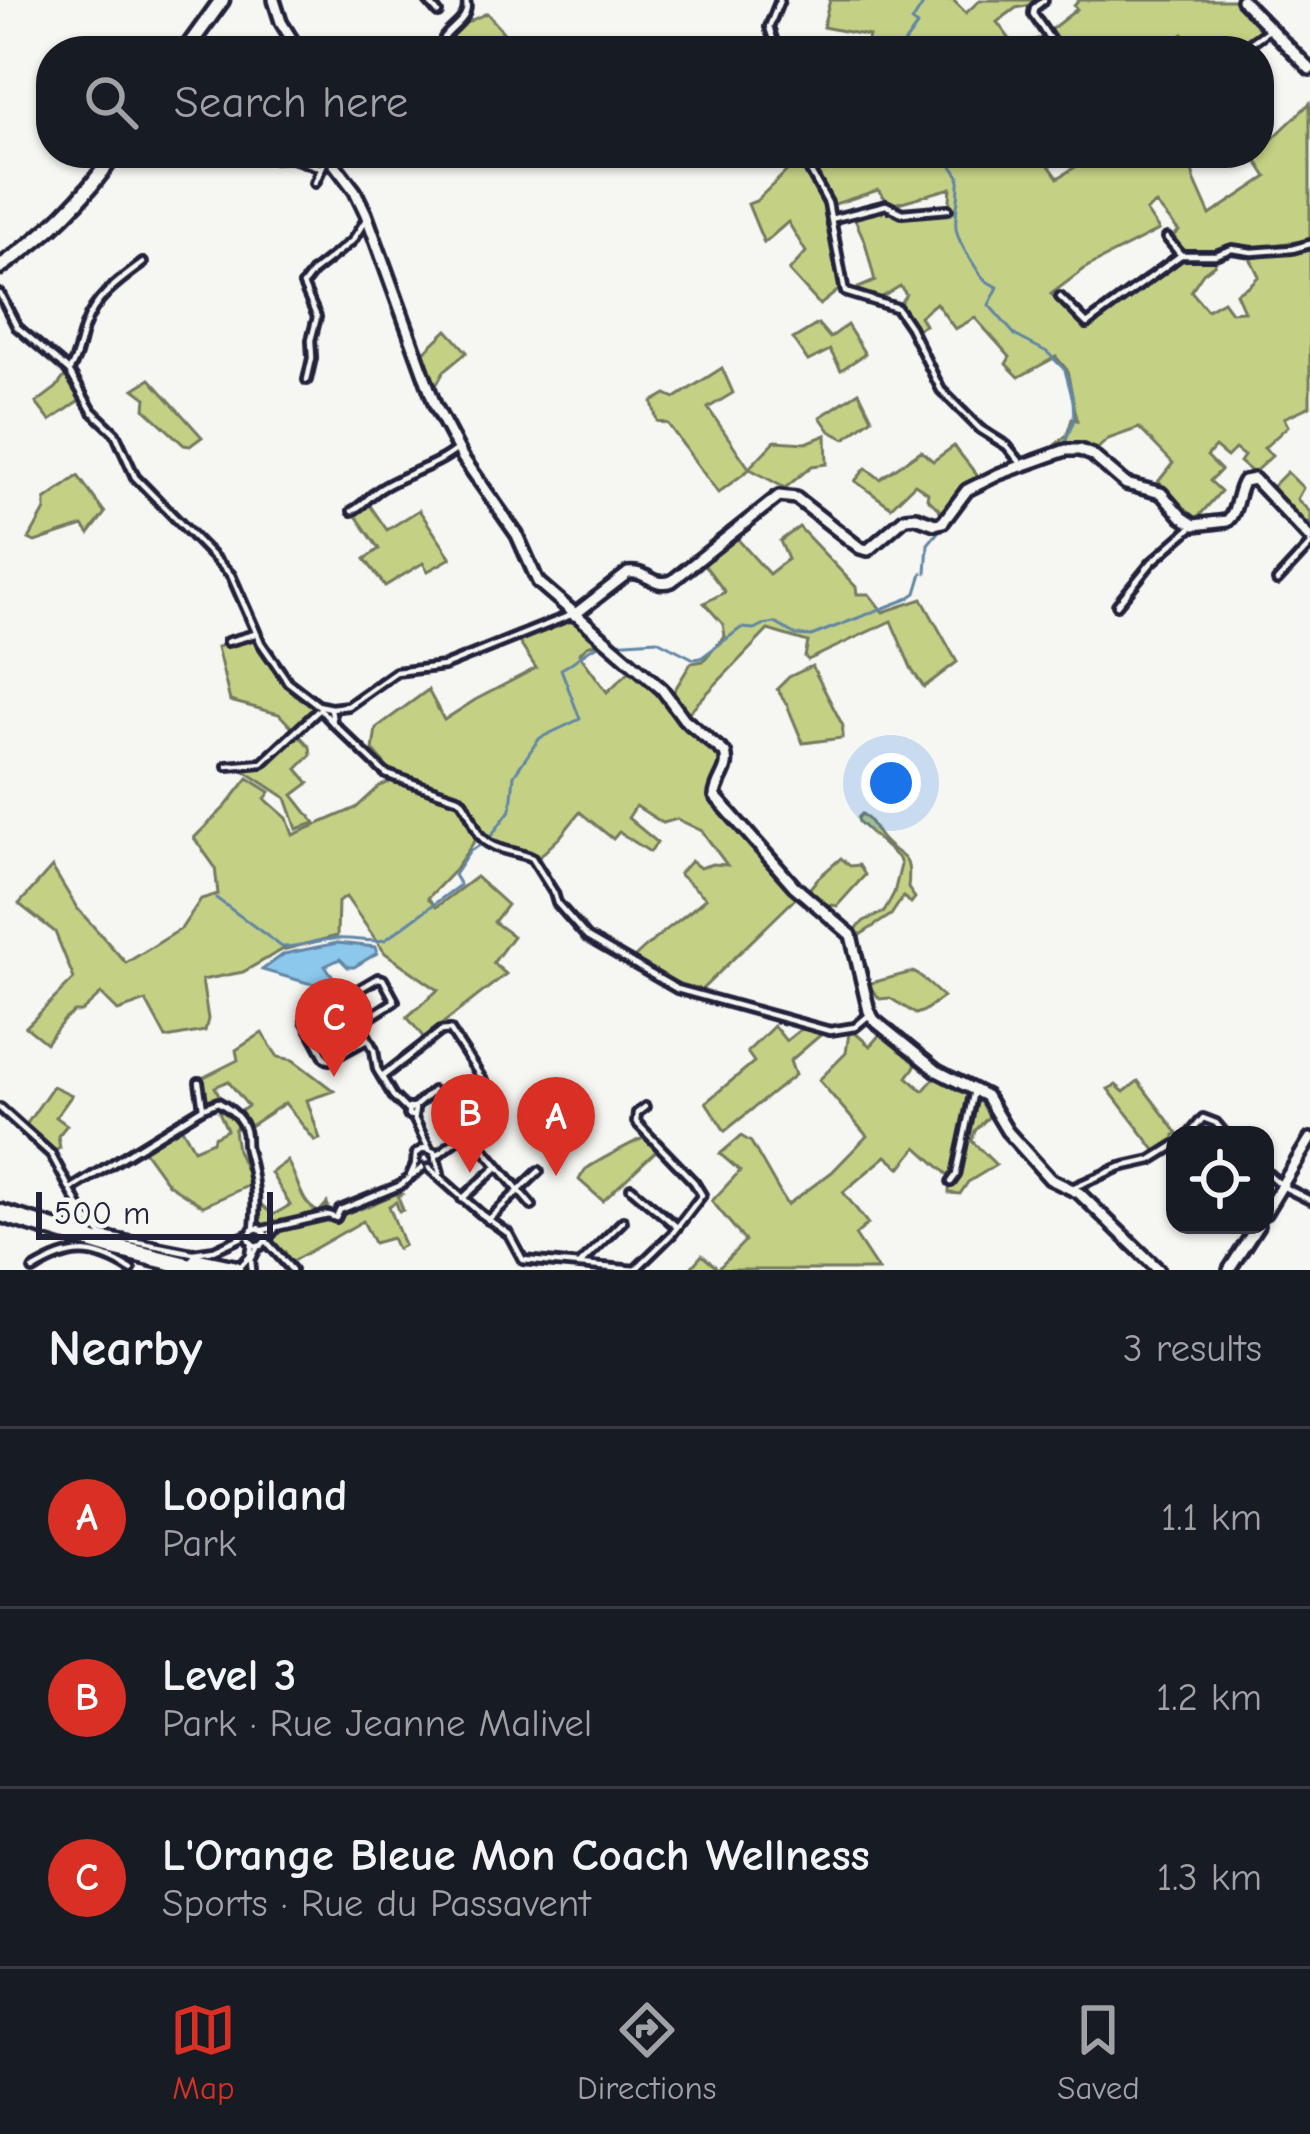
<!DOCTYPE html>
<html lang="en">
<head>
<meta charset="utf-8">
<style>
  body { margin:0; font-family:"Comic Neue",sans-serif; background:#20242c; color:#f1f3f6 }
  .controls { position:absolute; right:36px; bottom:36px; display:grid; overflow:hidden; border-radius:24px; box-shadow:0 3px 9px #0004 }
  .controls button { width:108px; height:108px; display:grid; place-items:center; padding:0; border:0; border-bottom:3px solid #363941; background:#171b24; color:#f1f3f6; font:60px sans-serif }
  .scale { position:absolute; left:36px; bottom:30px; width:237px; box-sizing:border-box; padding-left:12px; border:6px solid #22223b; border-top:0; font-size:33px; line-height:42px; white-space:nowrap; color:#22223b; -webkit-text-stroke:9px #f6f6f2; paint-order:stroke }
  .you { position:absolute; left:891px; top:783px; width:42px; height:42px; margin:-30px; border:9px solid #fff; border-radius:50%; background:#1a73e8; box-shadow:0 0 0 18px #1a73e833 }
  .badge { display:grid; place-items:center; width:78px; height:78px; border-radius:50%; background:#d93025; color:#fff; font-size:39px; font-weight:700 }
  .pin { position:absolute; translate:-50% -99px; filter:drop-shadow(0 3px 6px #0008) }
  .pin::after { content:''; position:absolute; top:63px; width:42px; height:36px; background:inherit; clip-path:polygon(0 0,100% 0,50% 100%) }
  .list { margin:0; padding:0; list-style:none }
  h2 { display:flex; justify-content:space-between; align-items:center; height:156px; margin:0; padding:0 48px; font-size:51px }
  h2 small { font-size:39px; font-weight:400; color:#9ea1a6 }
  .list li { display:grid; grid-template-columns:78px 1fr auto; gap:36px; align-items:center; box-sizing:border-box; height:180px; padding:0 48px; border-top:3px solid #363941 }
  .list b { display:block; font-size:45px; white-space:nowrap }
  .list p { margin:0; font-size:39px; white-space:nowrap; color:#9ea1a6 }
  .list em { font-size:39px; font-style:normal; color:#9ea1a6 }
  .icon { flex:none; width:66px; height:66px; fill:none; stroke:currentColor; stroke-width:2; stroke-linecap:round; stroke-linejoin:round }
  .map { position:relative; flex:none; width:1310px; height:1270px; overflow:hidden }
  .search { position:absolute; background:#171b24; box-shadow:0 3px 9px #0004; left:36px; right:36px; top:36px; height:132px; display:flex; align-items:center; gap:30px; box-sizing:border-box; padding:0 42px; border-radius:48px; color:#9ea1a6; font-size:45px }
  .sheet { height:696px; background:#171b24 }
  nav { display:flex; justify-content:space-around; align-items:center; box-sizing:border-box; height:168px; border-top:3px solid #363941; background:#171b24; font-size:33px; color:#9ea1a6 }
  nav a { display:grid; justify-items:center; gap:6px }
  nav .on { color:#d93025 }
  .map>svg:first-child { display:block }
</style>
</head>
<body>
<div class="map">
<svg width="1310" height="1270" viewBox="0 0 1310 1270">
  <rect width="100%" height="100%" fill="#f6f6f2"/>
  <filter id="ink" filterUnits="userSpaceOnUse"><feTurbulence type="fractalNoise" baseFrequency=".00833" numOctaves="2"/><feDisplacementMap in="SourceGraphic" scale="24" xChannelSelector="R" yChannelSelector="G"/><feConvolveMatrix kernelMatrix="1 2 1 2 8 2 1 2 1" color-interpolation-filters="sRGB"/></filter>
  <g filter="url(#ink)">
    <g fill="#c4d185" stroke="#737a60" stroke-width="3">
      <path d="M830 0H953L966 13 980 0H1040L1036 4 1016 8 997 22 1018 50 1029 41 1043 38 1055 51H864L869 36 823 27Z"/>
      <path d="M1079 0H1236L1267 35 1245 51H1207L1200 41 1192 45 1183 34 1157 51H1085L1083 48 1065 51 1049 31 1077 9 1074 6Z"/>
      <path d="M487 13 507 37 485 51H457L445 39 461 25Z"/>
      <path d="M1310 103V240L1250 248 1232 246 1215 253 1185 252 1170 238 1179 231 1156 204 1146 211 1159 230 1087 267 1051 294 1088 326 1182 259 1214 258 1215 264 1203 273 1191 291 1207 310 1223 301 1231 312 1244 311 1236 293 1250 285 1259 276 1250 258 1297 252 1310 246V406L1284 418 1288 426 1264 448 1272 456 1253 473 1240 462 1244 456 1235 449 1227 457 1215 447 1207 456 1221 470 1210 481 1221 491 1199 516 1203 523H1195L1159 490 1161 484 1158 482 1173 463 1139 428 1108 439 1092 454 1056 450 1055 445 1067 435 1072 419 1077 420 1067 370 1056 357 1019 377 1006 364 1010 357 975 318 955 329 936 303 920 316 925 325 915 330 899 305 906 294 900 286 879 299 858 290V288L875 281 865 242 853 215 886 206C908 218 924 216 949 211L951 188 891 205 878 190 832 205 807 159 812 153H1040L1058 178 1097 153H1189L1194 179 1210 215 1267 177 1256 160 1238 168 1231 153H1259V148L1265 146Z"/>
      <path d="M801 162 824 201 840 289 820 305 789 271 806 252 788 222 764 243 748 204 756 201 792 166Z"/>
      <path d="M818 324 830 338 847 325 865 354 841 370 830 350 808 361 793 339Z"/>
      <path d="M447 330 467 352 444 371 432 393 420 356Z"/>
      <path d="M722 368 733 393 708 408 749 468 775 441 806 443 826 435 827 464 812 466 785 488 750 469 718 493 668 424 657 421 652 402 666 394 675 398Z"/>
      <path d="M68 372 82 399 50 421 36 403 56 388Z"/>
      <path d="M150 379 202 437 190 446 184 445 145 409 146 398 134 389Z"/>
      <path d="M859 392 872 418 845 439 830 431 820 417Z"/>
      <path d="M954 446 980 479 946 516 927 498 928 493 915 484 891 507 855 481 866 468 880 479 921 451 933 461Z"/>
      <path d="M1287 472 1303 488 1297 499 1310 512V536L1268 491Z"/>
      <path d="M78 476 105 513 89 534 83 526 35 542 29 539 45 510V500Z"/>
      <path d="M369 504 387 530 419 510 451 558 428 571 423 563 385 586 365 559 379 549 354 513Z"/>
      <path d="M799 527 856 587 857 594H869L883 612 922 599 957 662 924 687 912 670 891 621 808 660 805 657 808 642 768 630 685 716 671 696 691 663 703 661 725 636 723 624 704 603 725 592 702 562 734 535 769 574 788 559 780 541Z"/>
      <path d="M573 619 600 642 587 646 579 654 607 692 633 668 720 752 725 759 712 788 800 894 698 993 679 987 631 961C654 937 681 920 706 898L679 874 691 861 700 868 712 864 727 865 702 831 677 819 663 823 636 806 628 818 657 842 650 852 619 832 613 839 580 812 560 837 537 859C521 851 498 851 485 838 474 826 474 807 461 797 437 781 404 784 381 768L384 763 373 750 376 728 428 690 444 720 475 700 536 668 517 639Z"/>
      <path d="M253 637 280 680 316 709 295 731 279 714 230 701 217 647Z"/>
      <path d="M812 666 843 726 842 738 803 743 787 705 777 689 789 677Z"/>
      <path d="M297 733 310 747 311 755 297 769 309 783 293 795 315 823 297 829 286 798 240 768 264 764Z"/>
      <path d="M248 778 270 792 265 799 287 818 293 835 356 808 380 786 397 779 458 800 476 839 452 873 428 898 436 907 476 877 507 905 494 922 513 936 493 963 506 974 424 1038 407 1017 438 990 385 953 346 897 338 902 337 936 282 950 243 972 202 980 208 1019 205 1031 166 1038 146 1001 118 1011 101 994 81 1012H74L64 1020 46 1043 26 1027 74 979 55 932 19 904 52 867 77 908 126 963 181 929 201 899 218 894 215 867 194 838 226 806Z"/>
      <path d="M862 814C873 821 873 828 881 838 901 862 912 849 908 888L915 898 911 903 903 897 891 915 854 939 851 934 864 921 884 912 894 893 901 865 899 859 859 822 858 818Z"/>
      <path d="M841 858 850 866 859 865 865 875 837 906C825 904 812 903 810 888L818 878Z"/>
      <path d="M912 972 918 974 943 997 924 1011 916 1014 890 998 880 999 867 984Z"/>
      <path d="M774 1026 786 1041 801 1029 824 1032 790 1061 795 1075 725 1131 706 1102 754 1062 747 1052Z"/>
      <path d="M854 1032 870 1046 881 1033 919 1061 907 1077 923 1091 938 1074 986 1099 994 1111 975 1131 972 1141 996 1165 968 1182 960 1194 949 1193 950 1177 917 1147 900 1168 886 1156 843 1192 868 1224 855 1235 878 1270H689L702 1255 718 1269 745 1241 712 1201 740 1171 720 1154 741 1136 751 1142 787 1205 832 1172 867 1136 819 1080 846 1053 849 1033Z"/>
      <path d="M262 1033 278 1057 293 1060 334 1091 307 1100 320 1139 315 1141 285 1103 247 1128 236 1115 248 1106 228 1081 215 1087 220 1097 204 1105 200 1079 238 1060 236 1050Z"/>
      <path d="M1138 1081 1179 1135H1175V1143L1158 1154 1108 1089 1116 1085 1124 1092Z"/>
      <path d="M53 1086 72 1095 56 1117 67 1125 58 1136 60 1148 53 1152 26 1125Z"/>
      <path d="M226 1107 239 1124 234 1130 237 1150 252 1184 203 1206 168 1184 142 1148 180 1125 194 1149 213 1141 214 1137 227 1130 219 1112Z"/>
      <path d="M644 1138 657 1150 603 1201 579 1180C581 1176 583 1173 585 1170 590 1165 637 1140 644 1138Z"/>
      <path d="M287 1161C298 1177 300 1205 319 1212L327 1203 328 1206C316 1223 295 1219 275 1226V1224L265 1228 256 1219 258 1202 273 1215 290 1205 271 1173Z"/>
      <path d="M400 1192 402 1194 398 1196 403 1210 399 1211 396 1202 389 1206 404 1245 397 1249 392 1238 374 1243 363 1221 291 1262 285 1252 281 1255 269 1240C282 1224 315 1215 336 1221L342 1217 343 1211 353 1208 361 1209Z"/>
    </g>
    <path fill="#8cc8ec" stroke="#6286a5" stroke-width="3" d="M337 943 375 947 377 953 354 967H348L340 959 325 966 335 979 321 985 308 983 262 970 284 954Z"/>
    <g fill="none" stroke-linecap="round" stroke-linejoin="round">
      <g stroke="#6286a5" stroke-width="3">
        <path d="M899 51 917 26 912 22 926 0"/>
        <path d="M933 153 947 159 959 176C961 217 944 221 971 260 980 274 982 281 998 287L989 305 1016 336 1047 352 1065 370 1073 400 1074 420 1065 443 1051 451"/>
        <path d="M926 573 928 544 943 526"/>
        <path d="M611 643 657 640 694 659 701 658 741 628 754 629 762 625 775 623 796 635 811 636 907 599 916 593 922 573"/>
        <path d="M488 840 511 809 514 775 534 746 540 738 580 719 561 669C578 661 586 647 604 644"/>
        <path d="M216 898 282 947C300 947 316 940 333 939 350 937 367 943 385 940L460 885 454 875 470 851 484 843"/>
      </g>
      <g stroke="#22223b" stroke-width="14">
        <g id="street">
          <path d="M427 0 438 13"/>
          <path d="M1044 0 1034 8 1033 14 1058 51"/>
          <path d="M455 51 444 38C453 25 471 19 466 0"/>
          <path d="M777 51 769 27 780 0"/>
          <path d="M1239 51 1270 29"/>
          <path d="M805 153 808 167 828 203 845 292 897 308 910 327 941 390 980 429 1007 446 1020 462"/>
          <path d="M271 158 290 157 321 168"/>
          <path d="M315 183 327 156"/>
          <path d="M831 219 886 205 902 213 948 209"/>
          <path d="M1167 238 1181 255"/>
          <path d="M0 294 17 327 69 371 92 411 115 433 135 477 231 575 261 643 288 682 318 705 331 708 348 706 396 672 444 666 571 615"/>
          <path d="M1060 297 1087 324 1181 255H1215L1232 249 1252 252 1292 249 1310 244"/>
          <path d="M69 371C79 357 79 341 85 326 95 297 120 280 143 263"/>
          <path d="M307 380 312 358 311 340 317 317 303 285 313 272 352 241 367 218"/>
          <path d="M352 511C362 506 367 499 376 492 400 474 434 469 458 448"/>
          <path d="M1277 581 1310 545"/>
          <path d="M1117 605 1152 562 1194 525"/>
          <path d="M227 642 255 634"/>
          <path d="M320 709 333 723 331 708"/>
          <path d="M333 723 386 774 460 799C470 810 472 822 479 834 491 852 515 850 532 858L554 893 557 903 587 937 677 989 830 1031 855 1027 868 1016"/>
          <path d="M227 766 262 763 320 709"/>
          <path d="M368 1039 329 1060 325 1058 305 1021 378 978 383 979 395 1001 364 1021 362 1027 374 1050 377 1069 393 1096 407 1110"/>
          <path d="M382 1077 441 1031 450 1030 494 1097V1101L472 1118 469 1125"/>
          <path d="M199 1082 203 1108"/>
          <path d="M0 1108 51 1154 85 1217 102 1235 193 1253 214 1250 249 1234"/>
          <path d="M409 1108 415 1109 414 1116 408 1115Z"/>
          <path d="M413 1108 433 1091 463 1125"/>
          <path d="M413 1116 429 1149"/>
          <path d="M466 1124 471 1130 466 1134 461 1130Z"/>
          <path d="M470 1133 532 1206"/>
          <path d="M1189 1135 1203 1118 1216 1123 1226 1135"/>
          <path d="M435 1157 464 1134"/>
          <path d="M429 1168 481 1214 509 1234 523 1260 636 1270"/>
          <path d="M1265 1171 1282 1186 1310 1200"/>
          <path d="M410 1176 415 1165 416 1154 424 1148 434 1152 440 1173"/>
          <path d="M951 1182 956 1175 974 1090"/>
          <path d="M631 1188 677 1227"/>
          <path d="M1072 1188 1120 1167 1151 1160 1175 1145"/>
          <path d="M71 1189 203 1108 218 1102C229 1108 242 1118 245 1131 247 1137 245 1144 247 1150 255 1181 257 1198 254 1229"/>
          <path d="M462 1199 497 1167"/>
          <path d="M488 1220 539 1171"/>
          <path d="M263 1230 328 1215 336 1218 340 1210 399 1186 422 1168"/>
          <path d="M267 1236 259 1228 252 1230 249 1240 254 1245 261 1246 275 1229"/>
          <path d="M268 1243 292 1270"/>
          <path d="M581 1263 623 1221"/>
          <path d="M240 1267 250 1256 252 1244"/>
          <path d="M33 1270C70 1247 93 1246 131 1270"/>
          <path d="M252 1270 251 1260 257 1248"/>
          <path d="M635 1270 672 1234 702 1195 694 1182 636 1122 637 1113 645 1107"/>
        </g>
      </g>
      <g stroke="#22223b" stroke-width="18">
        <g id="secondary">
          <path d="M274 0 281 22 299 51"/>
          <path d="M1242 0 1310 69"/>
          <path d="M326 153 355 191 366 214 435 405 463 458 517 535 538 582 662 689 684 719 725 753C731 770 716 780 715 796L794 886 851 935 869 1011 874 1020 937 1071 986 1096 1007 1131 1050 1179 1079 1193 1159 1270"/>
          <path d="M574 615 628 573C646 570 654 588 672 581L779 496 796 498 860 548 868 550 905 518 916 517 935 524 943 522 967 490 999 474 1066 450H1080L1092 455 1126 484 1161 493 1182 517 1194 525 1227 521C1238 511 1236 494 1244 481L1254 479 1310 538"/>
          <path d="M1265 1213 1310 1139"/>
          <path d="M1229 1270 1258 1225"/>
        </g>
      </g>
      <g stroke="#22223b" stroke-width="21">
        <g id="primary">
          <path d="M185 51 222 0"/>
          <path d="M0 267C47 235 84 200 115 153"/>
        </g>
      </g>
      <g stroke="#22223b" stroke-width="24">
        <g id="highway">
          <path d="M0 1213 115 1248 205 1270"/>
          <path d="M197 1261 235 1269"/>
        </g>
      </g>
      <use href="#street" stroke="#f6f6f2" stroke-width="4.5"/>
      <use href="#secondary" stroke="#f6f6f2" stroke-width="9"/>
      <use href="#primary" stroke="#f6f6f2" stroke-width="12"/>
      <use href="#highway" stroke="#f6f6f2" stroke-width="15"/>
    </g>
  </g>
</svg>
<div class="controls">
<button><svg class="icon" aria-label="locate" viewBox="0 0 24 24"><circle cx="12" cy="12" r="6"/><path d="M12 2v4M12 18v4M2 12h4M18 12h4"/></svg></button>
</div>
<div class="scale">500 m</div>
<div class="you"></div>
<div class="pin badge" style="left:556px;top:1176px">A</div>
<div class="pin badge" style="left:470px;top:1173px">B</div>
<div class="pin badge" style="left:334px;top:1077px">C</div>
<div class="search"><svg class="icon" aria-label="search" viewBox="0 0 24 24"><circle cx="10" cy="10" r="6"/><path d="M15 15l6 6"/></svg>Search here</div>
</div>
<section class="sheet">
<h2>Nearby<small>3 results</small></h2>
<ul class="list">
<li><span class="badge">A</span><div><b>Loopiland</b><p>Park</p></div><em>1.1 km</em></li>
<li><span class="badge">B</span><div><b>Level 3</b><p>Park · Rue Jeanne Malivel</p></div><em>1.2 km</em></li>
<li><span class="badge">C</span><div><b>L'Orange Bleue Mon Coach Wellness</b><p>Sports · Rue du Passavent</p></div><em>1.3 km</em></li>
</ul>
</section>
<nav>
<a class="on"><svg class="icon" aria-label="map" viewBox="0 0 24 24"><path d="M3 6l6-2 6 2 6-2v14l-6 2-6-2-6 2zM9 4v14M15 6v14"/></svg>Map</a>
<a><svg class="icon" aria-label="directions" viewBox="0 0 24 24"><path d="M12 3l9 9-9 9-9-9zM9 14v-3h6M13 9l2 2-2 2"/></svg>Directions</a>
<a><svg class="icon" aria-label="saved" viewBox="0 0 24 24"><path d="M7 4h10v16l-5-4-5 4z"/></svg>Saved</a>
</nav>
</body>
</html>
